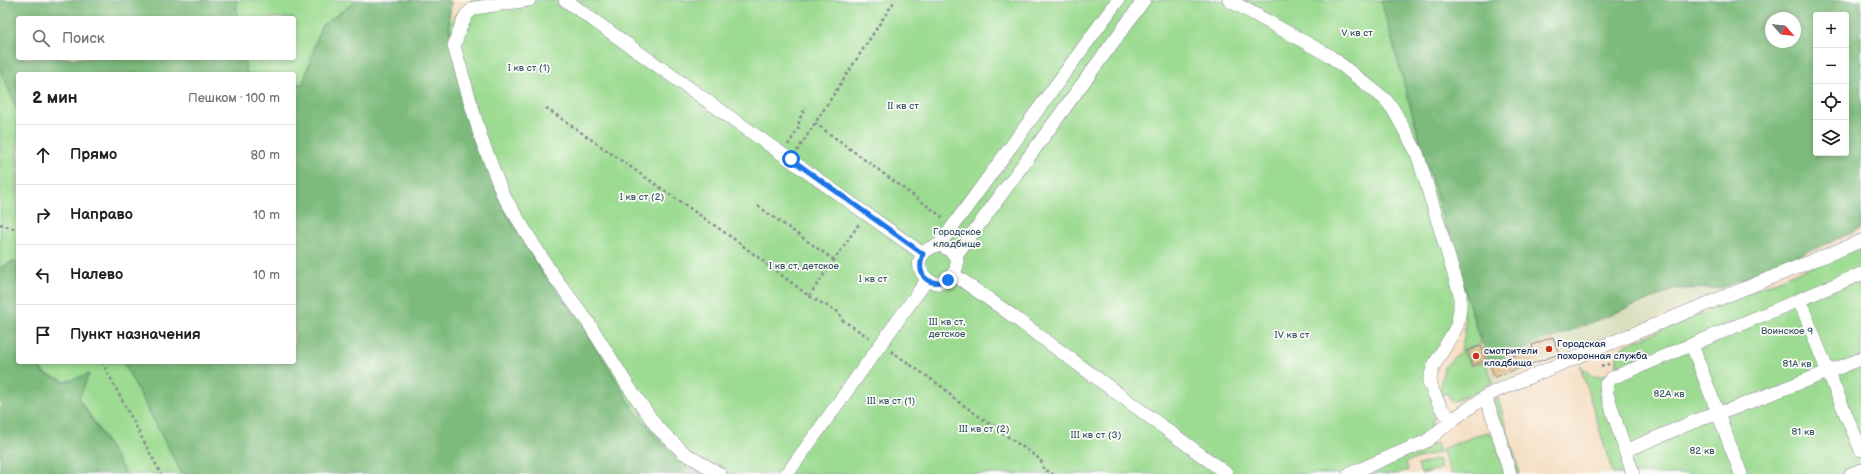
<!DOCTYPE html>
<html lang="ru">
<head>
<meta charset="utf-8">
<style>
  body { margin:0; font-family:"Balsamiq Sans",sans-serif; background:#f6f6f6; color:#202124 }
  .controls { position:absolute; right:12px; top:12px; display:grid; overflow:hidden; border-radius:4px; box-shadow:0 2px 6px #0003 }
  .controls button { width:36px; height:36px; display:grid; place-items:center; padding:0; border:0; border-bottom:1px solid #e0e0e0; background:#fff; color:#202124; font:20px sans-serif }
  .compass { position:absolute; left:1765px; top:12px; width:36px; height:36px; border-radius:50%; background:#fff; box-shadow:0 2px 6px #0003; rotate:117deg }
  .stop { position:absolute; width:12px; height:12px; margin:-9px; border:3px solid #1a73e8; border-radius:50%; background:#fff }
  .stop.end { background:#1a73e8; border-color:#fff; box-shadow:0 1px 4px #0008 }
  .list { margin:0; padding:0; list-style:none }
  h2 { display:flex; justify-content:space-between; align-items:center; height:52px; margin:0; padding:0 16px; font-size:17px }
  h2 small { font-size:13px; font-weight:400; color:#757577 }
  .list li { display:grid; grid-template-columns:26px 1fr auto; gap:12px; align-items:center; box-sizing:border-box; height:60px; padding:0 16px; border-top:1px solid #e0e0e0 }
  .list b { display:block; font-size:15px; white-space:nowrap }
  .list em { font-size:13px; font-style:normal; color:#757577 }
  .icon { flex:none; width:22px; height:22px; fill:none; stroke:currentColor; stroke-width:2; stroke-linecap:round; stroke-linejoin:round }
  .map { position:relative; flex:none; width:1861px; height:474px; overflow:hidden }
  .search { position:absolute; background:#fff; box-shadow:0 2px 6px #0003; left:16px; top:16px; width:280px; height:44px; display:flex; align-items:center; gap:10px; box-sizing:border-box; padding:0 14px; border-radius:4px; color:#757577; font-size:15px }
  .panel { position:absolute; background:#fff; box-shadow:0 2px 6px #0003; left:16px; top:72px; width:280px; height:292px; border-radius:4px }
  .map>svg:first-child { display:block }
</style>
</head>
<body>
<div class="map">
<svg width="1861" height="474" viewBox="0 0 1861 474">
  <rect width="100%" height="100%" fill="#fdfcf7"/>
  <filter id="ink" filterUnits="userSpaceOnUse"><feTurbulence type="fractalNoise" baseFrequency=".025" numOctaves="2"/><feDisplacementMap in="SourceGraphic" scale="8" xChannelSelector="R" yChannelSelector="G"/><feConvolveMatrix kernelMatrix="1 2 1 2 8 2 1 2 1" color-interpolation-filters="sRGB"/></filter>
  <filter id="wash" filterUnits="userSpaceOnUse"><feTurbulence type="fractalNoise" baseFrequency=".012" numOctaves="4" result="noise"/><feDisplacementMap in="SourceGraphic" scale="16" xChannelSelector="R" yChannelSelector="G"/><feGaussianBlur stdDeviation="0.9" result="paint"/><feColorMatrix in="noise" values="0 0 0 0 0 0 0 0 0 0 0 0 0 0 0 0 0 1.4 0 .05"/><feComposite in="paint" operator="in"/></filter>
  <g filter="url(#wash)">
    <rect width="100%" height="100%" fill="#f5dfc5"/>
    <path fill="#d9dfbd" d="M1675 286H1717L1719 293 1493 383 1485 362 1471 367 1465 350 1481 344 1484 345Z"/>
    <g fill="#9cdb91" stroke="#5c8578">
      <path d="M236 0H358L321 26 303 84H294V74H247L244 58H294V18H238Z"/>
      <path d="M477 0H1381L1420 141 1481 344 1465 350 1471 366 1485 362 1493 383 1483 386 1484 389 1452 402 1447 393 1439 396 1444 367 1460 352 1465 334 1464 312 1455 321 1429 369 1437 410 1431 426 1425 435 1428 446 1437 443 1440 452 1406 462 1408 470 1396 474H703L680 460 662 443 634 410 583 325 544 275 502 206 476 136 452 47 449 22 470 1Z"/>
      <path d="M0 68 18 112V266L14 261 0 268Z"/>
      <path d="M1861 245V474H1613L1580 365 1592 376H1602L1617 370C1616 360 1616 354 1624 346Z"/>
      <path d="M38 362H123L182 474H126C107 444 90 411 67 384 59 374 48 381 38 365Z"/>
      <path d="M1498 398 1520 474H1515L1493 405 1495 399Z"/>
      <path d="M1486 432 1494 437 1506 474H1451L1442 449Z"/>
      <path d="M1438 459 1441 468 1421 474 1418 465Z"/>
    </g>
    <g fill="#7dbb7b" stroke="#4c756c" fill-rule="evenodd">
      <path d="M0 0H236L238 18H18V58H244L247 74H18V112L0 68Z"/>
      <path d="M358 0H446L451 2 449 22 452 47 476 136 502 206 544 275 583 325 634 410 662 443 680 460 703 474H182L123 362H294V84H303L321 26Z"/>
      <path d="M1381 0H1861V229L1722 288 1676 289 1489 363 1465 291 1420 141ZM1816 15H1846V153H1816ZM1771 18H1795V42H1771Z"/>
      <path d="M15 261 18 266V362H38V365L43 373 65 382 89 374 79 399 126 474H0V268Z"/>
    </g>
    <g id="blocks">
      <g fill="#e0bb88">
        <path d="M1553 337 1559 354 1495 377 1490 365 1533 348 1532 345Z"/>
        <path d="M1481 346 1486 360 1472 366 1466 351Z"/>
      </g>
    </g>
  </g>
  <g filter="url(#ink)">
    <use href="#blocks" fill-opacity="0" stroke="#888792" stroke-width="1"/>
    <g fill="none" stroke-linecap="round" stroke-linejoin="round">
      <g stroke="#888792" stroke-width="14">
        <g id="minor">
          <path d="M529 0 474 8 467 14 461 26 454 46 481 138 503 195 550 271 588 322 628 386 657 427 684 453 720 474"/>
          <path d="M565 0 923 254"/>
          <path d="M1229 0 1330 56 1385 99 1393 109 1417 153 1460 294V309L1457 326 1433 367 1429 383 1441 408 1452 420"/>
          <path d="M939 245 1118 0"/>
          <path d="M939 245C953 250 963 260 953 274 933 303 897 255 939 245Z"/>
          <path d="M956 256 1144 0"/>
          <path d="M953 274 1003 309 1227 474"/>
          <path d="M1798 301 1803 309 1828 372 1861 450"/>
          <path d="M1692 345 1741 474"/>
          <path d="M1485 397 1496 426 1510 474"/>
          <path d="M1625 451 1707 416 1729 410 1861 359"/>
          <path d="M787 474 927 280"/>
          <path d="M1349 474 1427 441 1452 420 1485 397 1496 391 1596 349 1861 241"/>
          <path d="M1633 474 1607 394 1606 384 1612 378 1861 274"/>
          <path d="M1851 474 1861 470"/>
        </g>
      </g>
      <g stroke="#888792" stroke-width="2.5" stroke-dasharray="3 3" stroke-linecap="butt">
        <path d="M546 108 734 239 809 296 840 313 841 319 871 339"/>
        <path d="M815 123 945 219"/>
        <path d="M788 145 799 127V120L806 107"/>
        <path d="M797 151 895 0"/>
        <path d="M758 206 834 260"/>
        <path d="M0 224 18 230"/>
        <path d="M809 296 859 224"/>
        <path d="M891 351 945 389 953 398 1041 460 1043 468 1053 474"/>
        <path d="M102 362 161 474"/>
        <path d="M1601 367 1609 364"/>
      </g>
      <use href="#minor" stroke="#fff" stroke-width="13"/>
    </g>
  </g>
  <g fill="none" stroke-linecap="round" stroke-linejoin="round" filter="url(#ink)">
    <path stroke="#1a73e8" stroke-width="5" d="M791 159 923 254C916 274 926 288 948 280"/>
  </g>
  <g fill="#c8321e" stroke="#fdfcf7" stroke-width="1.5">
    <circle cx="1549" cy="349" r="4"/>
    <circle cx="1476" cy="356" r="4"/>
  </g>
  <g text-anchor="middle" stroke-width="3.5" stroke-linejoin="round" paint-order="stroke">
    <g font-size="10" fill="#3b5a6b" stroke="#fdfcf7">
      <text x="1357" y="36">V кв ст</text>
      <text x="529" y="71">I кв ст (1)</text>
      <text x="903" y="109">II кв ст</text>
      <text x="642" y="200">I кв ст (2)</text>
      <text x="957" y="235">Городское<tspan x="957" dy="12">кладбище</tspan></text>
      <text x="804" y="269">I кв ст, детское</text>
      <text x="873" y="282">I кв ст</text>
      <text x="947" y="325">III кв ст,<tspan x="947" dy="12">детское</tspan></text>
      <text x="1787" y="334">Воинское 9</text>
      <text x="1292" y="338">IV кв ст</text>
      <text x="1797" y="367">81А кв</text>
      <text x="1669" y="397">82А кв</text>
      <text x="891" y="404">III кв ст (1)</text>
      <text x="984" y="432">III кв ст (2)</text>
      <text x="1803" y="435">81 кв</text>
      <text x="1096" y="438">III кв ст (3)</text>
      <text x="1702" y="454">82 кв</text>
    </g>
    <g font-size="10" fill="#1b2f5e" stroke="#fdfcf7" text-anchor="start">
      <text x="1557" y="347">Городская<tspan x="1557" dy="12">похоронная служба</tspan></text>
      <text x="1484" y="354">смотрители<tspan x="1484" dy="12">кладбища</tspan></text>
    </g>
  </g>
</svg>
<div class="controls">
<button>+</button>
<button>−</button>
<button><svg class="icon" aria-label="locate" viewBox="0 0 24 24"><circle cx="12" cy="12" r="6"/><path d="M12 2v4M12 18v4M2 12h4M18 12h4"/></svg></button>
<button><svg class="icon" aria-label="layers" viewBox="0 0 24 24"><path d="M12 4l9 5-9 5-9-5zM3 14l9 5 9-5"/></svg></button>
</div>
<svg class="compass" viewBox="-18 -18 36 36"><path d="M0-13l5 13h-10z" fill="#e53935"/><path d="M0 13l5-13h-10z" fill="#757577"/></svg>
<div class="stop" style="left:791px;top:159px"></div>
<div class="stop end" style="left:948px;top:280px"></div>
<div class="search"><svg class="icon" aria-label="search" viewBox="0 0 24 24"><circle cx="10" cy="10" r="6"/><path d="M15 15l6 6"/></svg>Поиск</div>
<section class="panel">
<h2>2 мин<small>Пешком · 100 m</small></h2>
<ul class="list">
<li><svg class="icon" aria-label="ahead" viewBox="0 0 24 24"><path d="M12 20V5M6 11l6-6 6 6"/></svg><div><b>Прямо</b></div><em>80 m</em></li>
<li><svg class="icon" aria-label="right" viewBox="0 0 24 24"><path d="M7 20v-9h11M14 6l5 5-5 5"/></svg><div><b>Направо</b></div><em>10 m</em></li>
<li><svg class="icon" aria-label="left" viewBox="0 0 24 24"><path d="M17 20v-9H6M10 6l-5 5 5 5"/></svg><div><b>Налево</b></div><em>10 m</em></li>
<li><svg class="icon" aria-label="arrive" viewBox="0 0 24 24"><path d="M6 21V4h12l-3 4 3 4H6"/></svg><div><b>Пункт назначения</b></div></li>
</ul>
</section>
</div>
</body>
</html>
